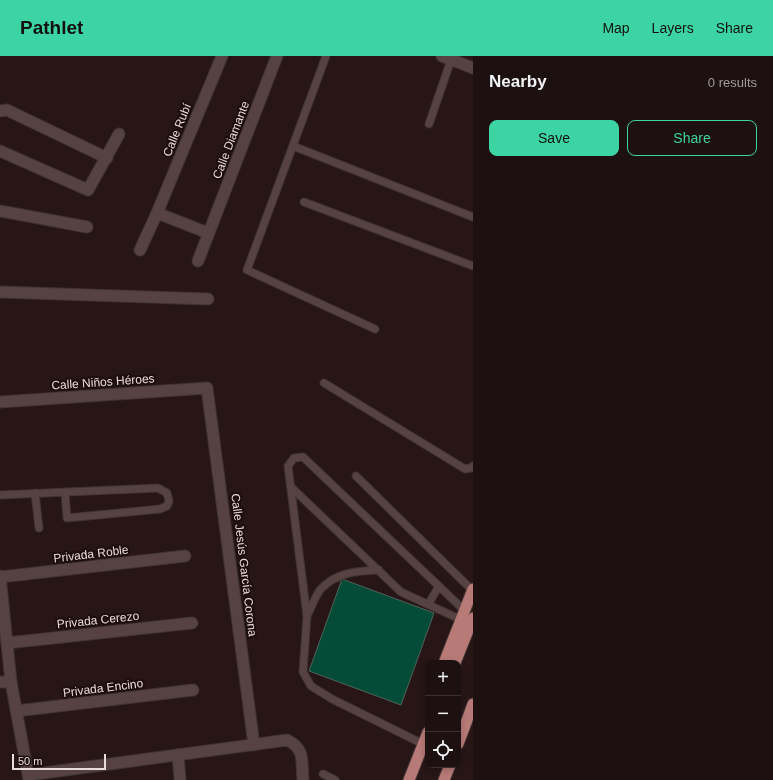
<!DOCTYPE html>
<html lang="en">
<head>
<meta charset="utf-8">
<style>
  body { margin:0; font-family:Helvetica,sans-serif; background:#2a1e1e; color:#f1f3f6 }
  .controls { position:absolute; right:12px; bottom:12px; display:grid; overflow:hidden; border-radius:8px; box-shadow:0 2px 6px #0003 }
  .controls button { width:36px; height:36px; display:grid; place-items:center; padding:0; border:0; border-bottom:1px solid #3b3030; background:#1d1010; color:#f1f3f6; font:20px sans-serif }
  .scale { position:absolute; left:12px; bottom:10px; width:94px; box-sizing:border-box; padding-left:4px; border:2px solid #e9dddc; border-top:0; font-size:11px; line-height:14px; white-space:nowrap; color:#e9dddc; -webkit-text-stroke:3px #1d0d0c; paint-order:stroke }
  .list { margin:0; padding:0; list-style:none }
  h2 { display:flex; justify-content:space-between; align-items:center; height:52px; margin:0; padding:0 16px; font-size:17px }
  h2 small { font-size:13px; font-weight:400; color:#a09d9f }
  .actions { display:flex; gap:8px; padding:12px 16px }
  .actions a { flex:1; padding:9px 0; border:1px solid #3dd4a3; border-radius:8px; text-align:center; font-size:14px; color:#3dd4a3 }
  .actions .main { background:#3dd4a3; color:#111 }
  .icon { flex:none; width:22px; height:22px; fill:none; stroke:currentColor; stroke-width:2; stroke-linecap:round; stroke-linejoin:round }
  .map { position:relative; flex:none; width:473px; height:724px; overflow:hidden }
  header { display:flex; align-items:center; gap:24px; box-sizing:border-box; height:56px; padding:0 20px; background:#3dd4a3; color:#111 }
  header strong { font-size:19px }
  nav { display:flex; gap:22px; margin-inline-start:auto; font-size:14px }
  main { display:flex }
  aside { flex:1; background:#1d1010 }
  .map>svg:first-child { display:block }
</style>
</head>
<body>
<header>
<strong>Pathlet</strong>
<nav><a>Map</a><a>Layers</a><a>Share</a></nav>
</header>
<main>
<div class="map">
<svg width="473" height="724" viewBox="0 0 473 724">
  <rect width="100%" height="100%" fill="#271615"/>
  <path fill="#044c37" stroke="#4f635a" d="M342 523 434 557 401 649 309 615Z"/>
  <g fill="none" stroke-linecap="round" stroke-linejoin="round">
    <g stroke="#3f3333" stroke-width="9">
      <g id="service">
        <path d="M326 0 247 214 375 273"/>
        <path d="M429 68 451 4"/>
        <path d="M293 90 473 161"/>
        <path d="M304 146 473 210"/>
        <path d="M324 327 465 413 471 412 473 410"/>
        <path d="M356 420 473 535"/>
        <path d="M292 432 401 536 464 565"/>
        <path d="M35 437 39 472"/>
        <path d="M0 439C53 437 106 434 158 432L167 437 169 445 167 450 160 453 67 462 65 436"/>
        <path d="M429 547 439 530"/>
        <path d="M307 560C311 552 315 541 320 534 336 516 357 515 379 514"/>
        <path d="M423 688 332 643 311 630 303 616 307 560 288 410 294 402 303 401 466 556"/>
        <path d="M323 718 335 724"/>
      </g>
    </g>
    <g stroke="#3f3333" stroke-width="13">
      <g id="minor">
        <path d="M0 55 7 54 107 102"/>
        <path d="M0 95 88 134 119 78"/>
        <path d="M0 155 87 171"/>
        <path d="M157 157 208 177"/>
        <path d="M140 194 157 157 222 0"/>
        <path d="M198 205 277 0"/>
        <path d="M0 236 208 243"/>
        <path d="M0 346 207 332 254 689"/>
        <path d="M0 521 185 500"/>
        <path d="M7 587 192 567"/>
        <path d="M0 626H11"/>
        <path d="M16 655 193 634"/>
        <path d="M178 699 180 724"/>
        <path d="M29 719 287 684C306 693 301 706 303 724"/>
      </g>
    </g>
    <g stroke="#3f3333" stroke-width="13">
      <g id="tertiary">
        <path d="M442 0 473 12"/>
        <path d="M0 520 11 626 29 724"/>
      </g>
    </g>
    <g stroke="#3f3333" stroke-width="13">
      <g id="primary">
        <path d="M444 607 473 533"/>
        <path d="M455 607 473 562"/>
        <path d="M458 688 473 648"/>
        <path d="M409 724 428 676"/>
        <path d="M444 724 450 709"/>
      </g>
    </g>
    <use href="#service" stroke="#564241" stroke-width="7"/>
    <use href="#minor" stroke="#564241" stroke-width="11"/>
    <use href="#tertiary" stroke="#564241" stroke-width="11"/>
    <use href="#primary" stroke="#b77a77" stroke-width="11"/>
  </g>
  <g text-anchor="middle" stroke-width="4" stroke-linejoin="round" paint-order="stroke">
    <g font-size="12" fill="#e9dddc" stroke="#1d0d0c">
      <text transform="translate(177 74) rotate(-68)" y="4">Calle Rubí</text>
      <text transform="translate(231 84) rotate(-69)" y="4">Calle Diamante</text>
      <text transform="translate(103 326) rotate(-4)" y="4">Calle Niños Héroes</text>
      <text transform="translate(91 498) rotate(-7)" y="4">Privada Roble</text>
      <text transform="translate(244 509) rotate(83)" y="4">Calle Jesús García Corona</text>
      <text transform="translate(98 564) rotate(-6)" y="4">Privada Cerezo</text>
      <text transform="translate(103 632) rotate(-7)" y="4">Privada Encino</text>
    </g>
  </g>
</svg>
<div class="controls">
<button>+</button>
<button>−</button>
<button><svg class="icon" aria-label="locate" viewBox="0 0 24 24"><circle cx="12" cy="12" r="6"/><path d="M12 2v4M12 18v4M2 12h4M18 12h4"/></svg></button>
</div>
<div class="scale">50 m</div>
</div>
<aside>
<h2>Nearby<small>0 results</small></h2>
<ul class="list">
</ul>
<div class="actions"><a class="main">Save</a><a>Share</a></div>
</aside>
</main>
</body>
</html>
